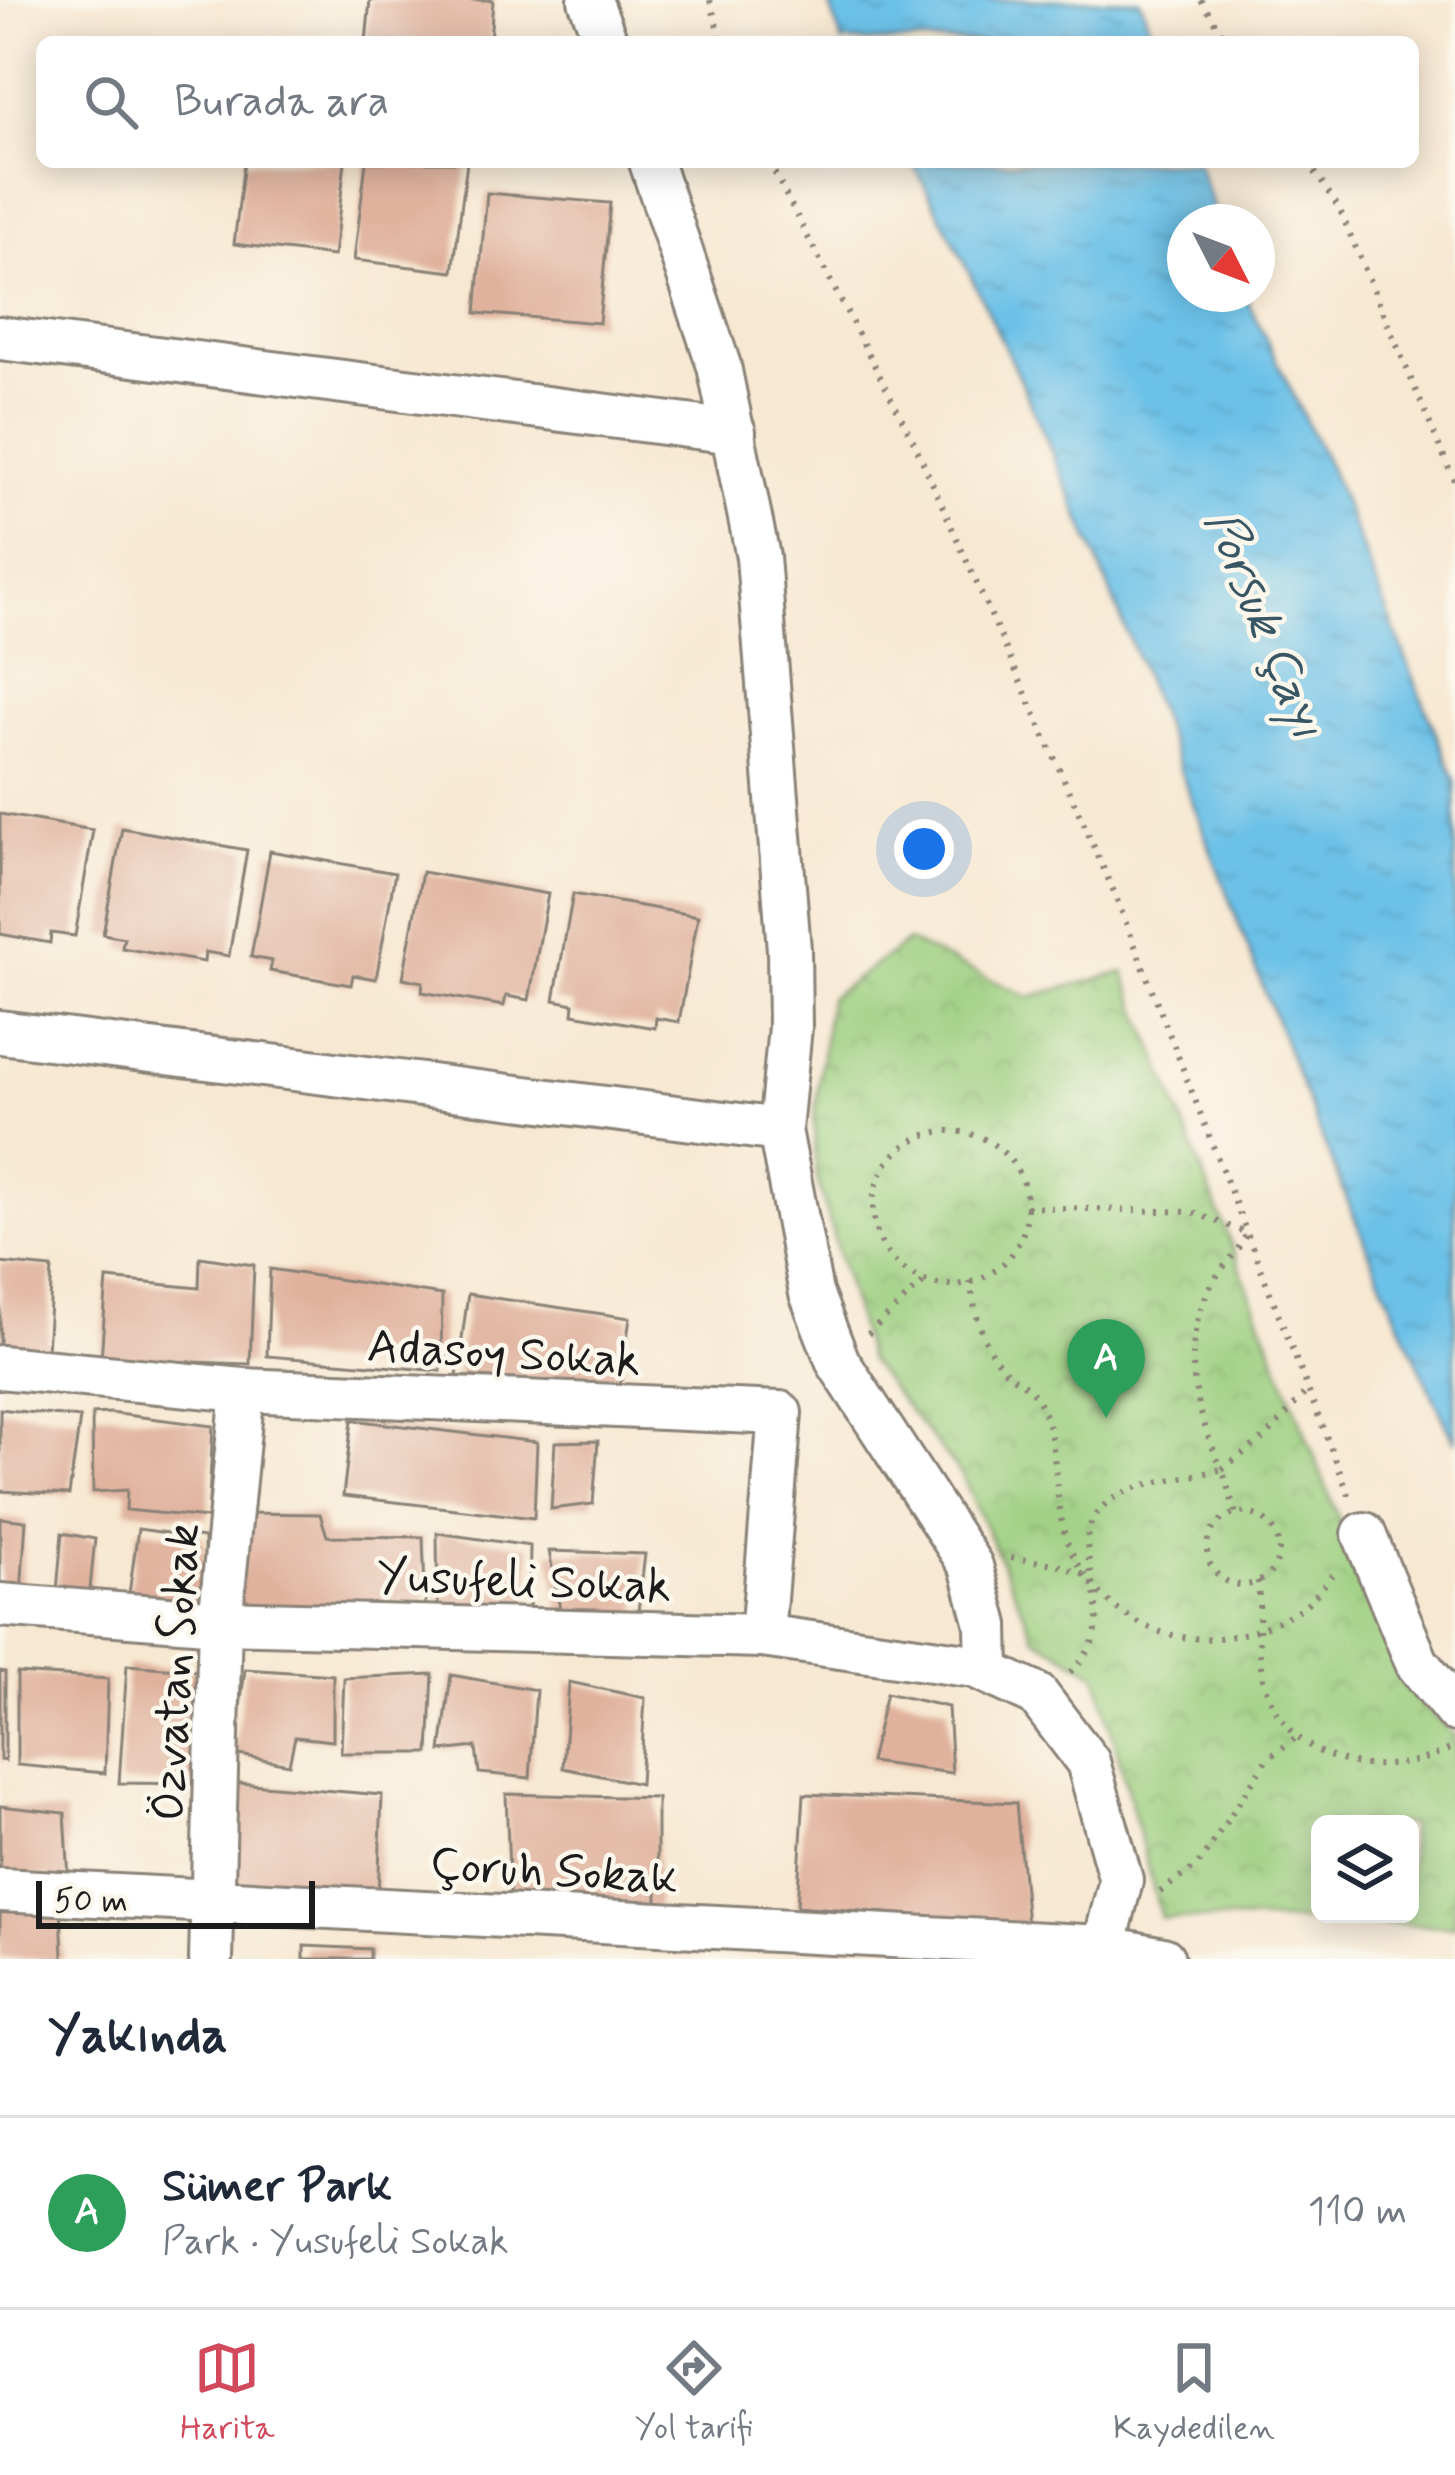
<!DOCTYPE html>
<html lang="tr">
<head>
<meta charset="utf-8">
<style>
  body { margin:0; font-family:Mynerve,sans-serif; background:#f6f6f7; color:#1f2937 }
  .controls { position:absolute; right:36px; bottom:36px; display:grid; overflow:hidden; border-radius:18px; box-shadow:0 6px 30px #0003 }
  .controls button { width:108px; height:108px; display:grid; place-items:center; padding:0; border:0; border-bottom:3px solid #e0e1e3; background:#fff; color:#1f2937; font:60px sans-serif }
  .compass { position:absolute; left:1167px; top:204px; width:108px; height:108px; border-radius:50%; background:#fff; box-shadow:0 6px 30px #0003; rotate:132deg }
  .scale { position:absolute; left:36px; bottom:30px; width:279px; box-sizing:border-box; padding-left:12px; border:6px solid #1c1c1c; border-top:0; font-size:33px; line-height:42px; white-space:nowrap; color:#1c1c1c; -webkit-text-stroke:9px #fbf7ec; paint-order:stroke }
  .you { position:absolute; left:924px; top:849px; width:42px; height:42px; margin:-30px; border:9px solid #fff; border-radius:50%; background:#1a73e8; box-shadow:0 0 0 18px #1a73e833 }
  .badge { display:grid; place-items:center; width:78px; height:78px; border-radius:50%; background:#d1495b; color:#fff; font-size:39px; font-weight:700 }
  .pin { position:absolute; translate:-50% -99px; filter:drop-shadow(0 3px 6px #0008) }
  .pin::after { content:''; position:absolute; top:63px; width:42px; height:36px; background:inherit; clip-path:polygon(0 0,100% 0,50% 100%) }
  .list { margin:0; padding:0; list-style:none }
  h2 { display:flex; justify-content:space-between; align-items:center; height:156px; margin:0; padding:0 48px; font-size:51px }
  h2 small { font-size:39px; font-weight:400; color:#747a83 }
  .list li { display:grid; grid-template-columns:78px 1fr auto; gap:36px; align-items:center; box-sizing:border-box; height:192px; padding:0 48px; border-top:3px solid #e0e1e3 }
  .list b { display:block; font-size:45px; white-space:nowrap }
  .list p { margin:0; font-size:39px; white-space:nowrap; color:#747a83 }
  .list em { font-size:39px; font-style:normal; color:#747a83 }
  .icon { flex:none; width:66px; height:66px; fill:none; stroke:currentColor; stroke-width:2; stroke-linecap:round; stroke-linejoin:round }
  .map { position:relative; flex:none; width:1455px; height:1959px; overflow:hidden }
  .search { position:absolute; background:#fff; box-shadow:0 6px 30px #0003; left:36px; right:36px; top:36px; height:132px; display:flex; align-items:center; gap:30px; box-sizing:border-box; padding:0 42px; border-radius:18px; color:#747a83; font-size:45px }
  .sheet { height:348px; background:#fff }
  nav { display:flex; justify-content:space-around; align-items:center; box-sizing:border-box; height:168px; border-top:3px solid #e0e1e3; background:#fff; font-size:33px; color:#747a83 }
  nav a { display:grid; justify-items:center; gap:6px }
  nav .on { color:#d1495b }
  .map>svg:first-child { display:block }
</style>
</head>
<body>
<div class="map">
<svg width="1455" height="1959" viewBox="0 0 1455 1959">
  <defs>
    <pattern id="park-crowns" width="20" height="18" patternUnits="userSpaceOnUse" patternTransform="scale(3)"><rect width="20" height="18" fill="#9acd7d"/><path d="M2 6a3 3 0 1 1 6 0M12 15a3 3 0 1 1 6 0" fill="none" stroke="#84af6b"/></pattern>
    <pattern id="water-ripples" width="26" height="14" patternUnits="userSpaceOnUse" patternTransform="scale(3)"><rect width="26" height="14" fill="#6cc1e8"/><path d="M2 4q2-2 4 0t4 0M15 11q2-2 4 0t4 0" fill="none" stroke="#5da5c6"/></pattern>
  </defs>
  <rect width="100%" height="100%" fill="#fbf7ec"/>
  <filter id="ink" filterUnits="userSpaceOnUse"><feTurbulence type="fractalNoise" baseFrequency=".00833" numOctaves="2"/><feDisplacementMap in="SourceGraphic" scale="24" xChannelSelector="R" yChannelSelector="G"/><feConvolveMatrix kernelMatrix="1 2 1 2 8 2 1 2 1" color-interpolation-filters="sRGB"/></filter>
  <filter id="wash" filterUnits="userSpaceOnUse"><feTurbulence type="fractalNoise" baseFrequency=".004" numOctaves="4" result="noise"/><feDisplacementMap in="SourceGraphic" scale="48" xChannelSelector="R" yChannelSelector="G"/><feGaussianBlur stdDeviation="2.7" result="paint"/><feColorMatrix in="noise" values="0 0 0 0 0 0 0 0 0 0 0 0 0 0 0 0 0 1.4 0 .05"/><feComposite in="paint" operator="in"/></filter>
  <g filter="url(#wash)">
    <rect width="100%" height="100%" fill="#f7e8d2"/>
    <path fill="url(#park-crowns)" stroke="#5b744c" stroke-width="3" fill-rule="evenodd" d="M908 941 1029 997 1124 972 1383 1631 1415 1699 1455 1735V1926L1161 1918 1097 1674 1035 1637 962 1476 868 1360 816 1175 814 1120 829 998ZM1320 1824H1410V1914H1320Z"/>
    <g fill="url(#water-ripples)" stroke="#446e82" stroke-width="3">
      <path d="M828 0H1140L1156 42H842Z"/>
      <path d="M912 162H1197L1218 222H1185V294H1244L1334 478 1455 781V1442C1253 1025 1134 570 912 162Z"/>
    </g>
    <g id="blocks">
      <g fill="#e0b29e">
        <path d="M370 0H493L490 42H366Z"/>
        <path d="M244 162H345L334 256 234 244Z"/>
        <path d="M366 162H467L453 272 354 260Z"/>
        <path d="M487 193 610 203 599 323 476 313Z"/>
        <path d="M0 814 93 830 75 936 51 933 50 943 0 934Z"/>
        <path d="M122 828 247 850 229 956 205 952 204 962 122 948 124 938 103 934Z"/>
        <path d="M270 851 395 873 376 979 353 975 351 985 270 971 272 961 251 957Z"/>
        <path d="M422 872 548 894 529 1000 506 996 504 1006 422 992 423 982 403 978Z"/>
        <path d="M573 894 698 916 679 1022 656 1018 655 1028 573 1014 574 1004 554 1000Z"/>
        <path d="M200 1257 254 1265 250 1364 101 1359 107 1279 199 1288Z"/>
        <path d="M0 1263 52 1268 47 1352 0 1350Z"/>
        <path d="M270 1269 442 1295 441 1371 267 1356Z"/>
        <path d="M468 1294 630 1318 620 1385 457 1376Z"/>
        <path d="M0 1409 80 1418 69 1495 0 1491Z"/>
        <path d="M110 1413 213 1426 208 1518 126 1510 127 1490 93 1492 92 1414Z"/>
        <path d="M352 1420 537 1442 534 1518 343 1496Z"/>
        <path d="M598 1441 593 1504 551 1509 555 1442Z"/>
        <path d="M242 1513 320 1514 327 1536 423 1537 426 1618 237 1607Z"/>
        <path d="M0 1518 26 1521 21 1592 0 1591Z"/>
        <path d="M138 1529 204 1538V1611L127 1608Z"/>
        <path d="M62 1533 95 1539 89 1599 56 1603Z"/>
        <path d="M437 1533 530 1546 529 1619 438 1614Z"/>
        <path d="M549 1551 645 1554 636 1628 563 1625Z"/>
        <path d="M127 1665 200 1671 197 1784 119 1783Z"/>
        <path d="M245 1669 333 1675V1741L295 1737 289 1764 234 1754Z"/>
        <path d="M0 1671 5 1672V1761L0 1760Z"/>
        <path d="M17 1673 108 1679 105 1773 17 1765Z"/>
        <path d="M433 1674 429 1753H341L344 1678Z"/>
        <path d="M451 1675 536 1690 530 1778 479 1773 476 1747 441 1751Z"/>
        <path d="M569 1682 645 1698 640 1784 563 1768Z"/>
        <path d="M886 1693 948 1707 952 1773 870 1762Z"/>
        <path d="M238 1783 382 1795 378 1896 232 1883Z"/>
        <path d="M506 1794 657 1798V1910L510 1898Z"/>
        <path d="M804 1794 1016 1803 1027 1924 797 1906Z"/>
        <path d="M0 1806 65 1813 69 1879 0 1873Z"/>
        <path d="M0 1903 61 1906 63 1959H0Z"/>
        <path d="M304 1946 370 1949V1959H304Z"/>
      </g>
    </g>
  </g>
  <g filter="url(#ink)">
    <use href="#blocks" fill-opacity="0" stroke="#8a8277" stroke-width="3"/>
    <g fill="none" stroke-linecap="round" stroke-linejoin="round">
      <g stroke="#8a8277" stroke-width="48">
        <g id="minor">
          <path d="M590 0 606 42"/>
          <path d="M651 162 719 366 758 557 789 950 790 1027 780 1130 811 1293 838 1362 971 1566 987 1625 988 1672"/>
          <path d="M0 338 734 432"/>
          <path d="M0 1032 780 1130"/>
          <path d="M0 1367 243 1390 780 1413 762 1636"/>
          <path d="M1364 1534 1417 1663 1455 1710"/>
          <path d="M0 1605 220 1622 762 1636 974 1666 1037 1695 1088 1762 1121 1880 1104 1947 1106 1959"/>
          <path d="M0 1890 1104 1947 1163 1959"/>
          <path d="M211 1959 220 1622 243 1390"/>
        </g>
      </g>
      <g stroke="#8a8277" stroke-width="6" stroke-dasharray="3 9" stroke-linecap="butt">
        <path d="M710 0 721 42"/>
        <path d="M1201 0 1227 42"/>
        <path d="M769 162 913 440 1114 892 1351 1500"/>
        <path d="M1308 162 1339 208 1455 483"/>
        <circle cx="950" cy="1208" r="77"/>
        <path d="M1026 1207 1192 1212 1247 1233C1238 1252 1226 1262 1215 1279 1177 1340 1194 1409 1222 1469L1268 1435 1307 1391"/>
        <path d="M970 1281C974 1309 982 1345 1002 1367 1020 1387 1030 1380 1044 1413 1062 1457 1050 1511 1073 1555 1121 1645 1219 1662 1301 1608 1315 1599 1327 1581 1338 1568"/>
        <path d="M868 1334 924 1282"/>
        <circle cx="1243" cy="1549" r="36"/>
        <path d="M1011 1558 1056 1564 1085 1575"/>
        <path d="M1258 1581C1262 1617 1254 1660 1268 1694 1298 1769 1385 1781 1452 1748"/>
        <path d="M1070 1672C1140 1611 1045 1542 1114 1498 1147 1478 1186 1480 1222 1469L1236 1514"/>
        <path d="M1160 1892 1198 1865 1268 1758 1299 1736"/>
      </g>
      <use href="#minor" stroke="#fff" stroke-width="42"/>
    </g>
  </g>
  <g text-anchor="middle" stroke-width="9" stroke-linejoin="round" paint-order="stroke">
    <g font-size="48" fill="#1c1c1c" stroke="#fbf7ec">
      <text transform="translate(504 1351) rotate(3)" y="17">Adasoy Sokak</text>
      <text transform="translate(524 1579) rotate(2)" y="17">Yusufeli Sokak</text>
      <text transform="translate(173 1672) rotate(-87)" y="17">Özvatan Sokak</text>
      <text transform="translate(554 1869) rotate(3)" y="17">Çoruh Sokak</text>
    </g>
    <g font-size="51" font-style="italic" fill="#385663" stroke="#fbf7ec">
      <text transform="translate(1267 623) rotate(68)" y="18">Porsuk Çayı</text>
    </g>
  </g>
</svg>
<div class="controls">
<button><svg class="icon" aria-label="layers" viewBox="0 0 24 24"><path d="M12 4l9 5-9 5-9-5zM3 14l9 5 9-5"/></svg></button>
</div>
<svg class="compass" viewBox="-18 -18 36 36"><path d="M0-13l5 13h-10z" fill="#e53935"/><path d="M0 13l5-13h-10z" fill="#747a83"/></svg>
<div class="scale">50 m</div>
<div class="you"></div>
<div class="pin badge" style="left:1106px;top:1418px;background:#2e9e5b">A</div>
<div class="search"><svg class="icon" aria-label="search" viewBox="0 0 24 24"><circle cx="10" cy="10" r="6"/><path d="M15 15l6 6"/></svg>Burada ara</div>
</div>
<section class="sheet">
<h2>Yakında<small></small></h2>
<ul class="list">
<li><span class="badge" style="background:#2e9e5b">A</span><div><b>Sümer Park</b><p>Park · Yusufeli Sokak</p></div><em>110 m</em></li>
</ul>
</section>
<nav>
<a class="on"><svg class="icon" aria-label="map" viewBox="0 0 24 24"><path d="M3 6l6-2 6 2 6-2v14l-6 2-6-2-6 2zM9 4v14M15 6v14"/></svg>Harita</a>
<a><svg class="icon" aria-label="directions" viewBox="0 0 24 24"><path d="M12 3l9 9-9 9-9-9zM9 14v-3h6M13 9l2 2-2 2"/></svg>Yol tarifi</a>
<a><svg class="icon" aria-label="saved" viewBox="0 0 24 24"><path d="M7 4h10v16l-5-4-5 4z"/></svg>Kaydedilen</a>
</nav>
</body>
</html>
